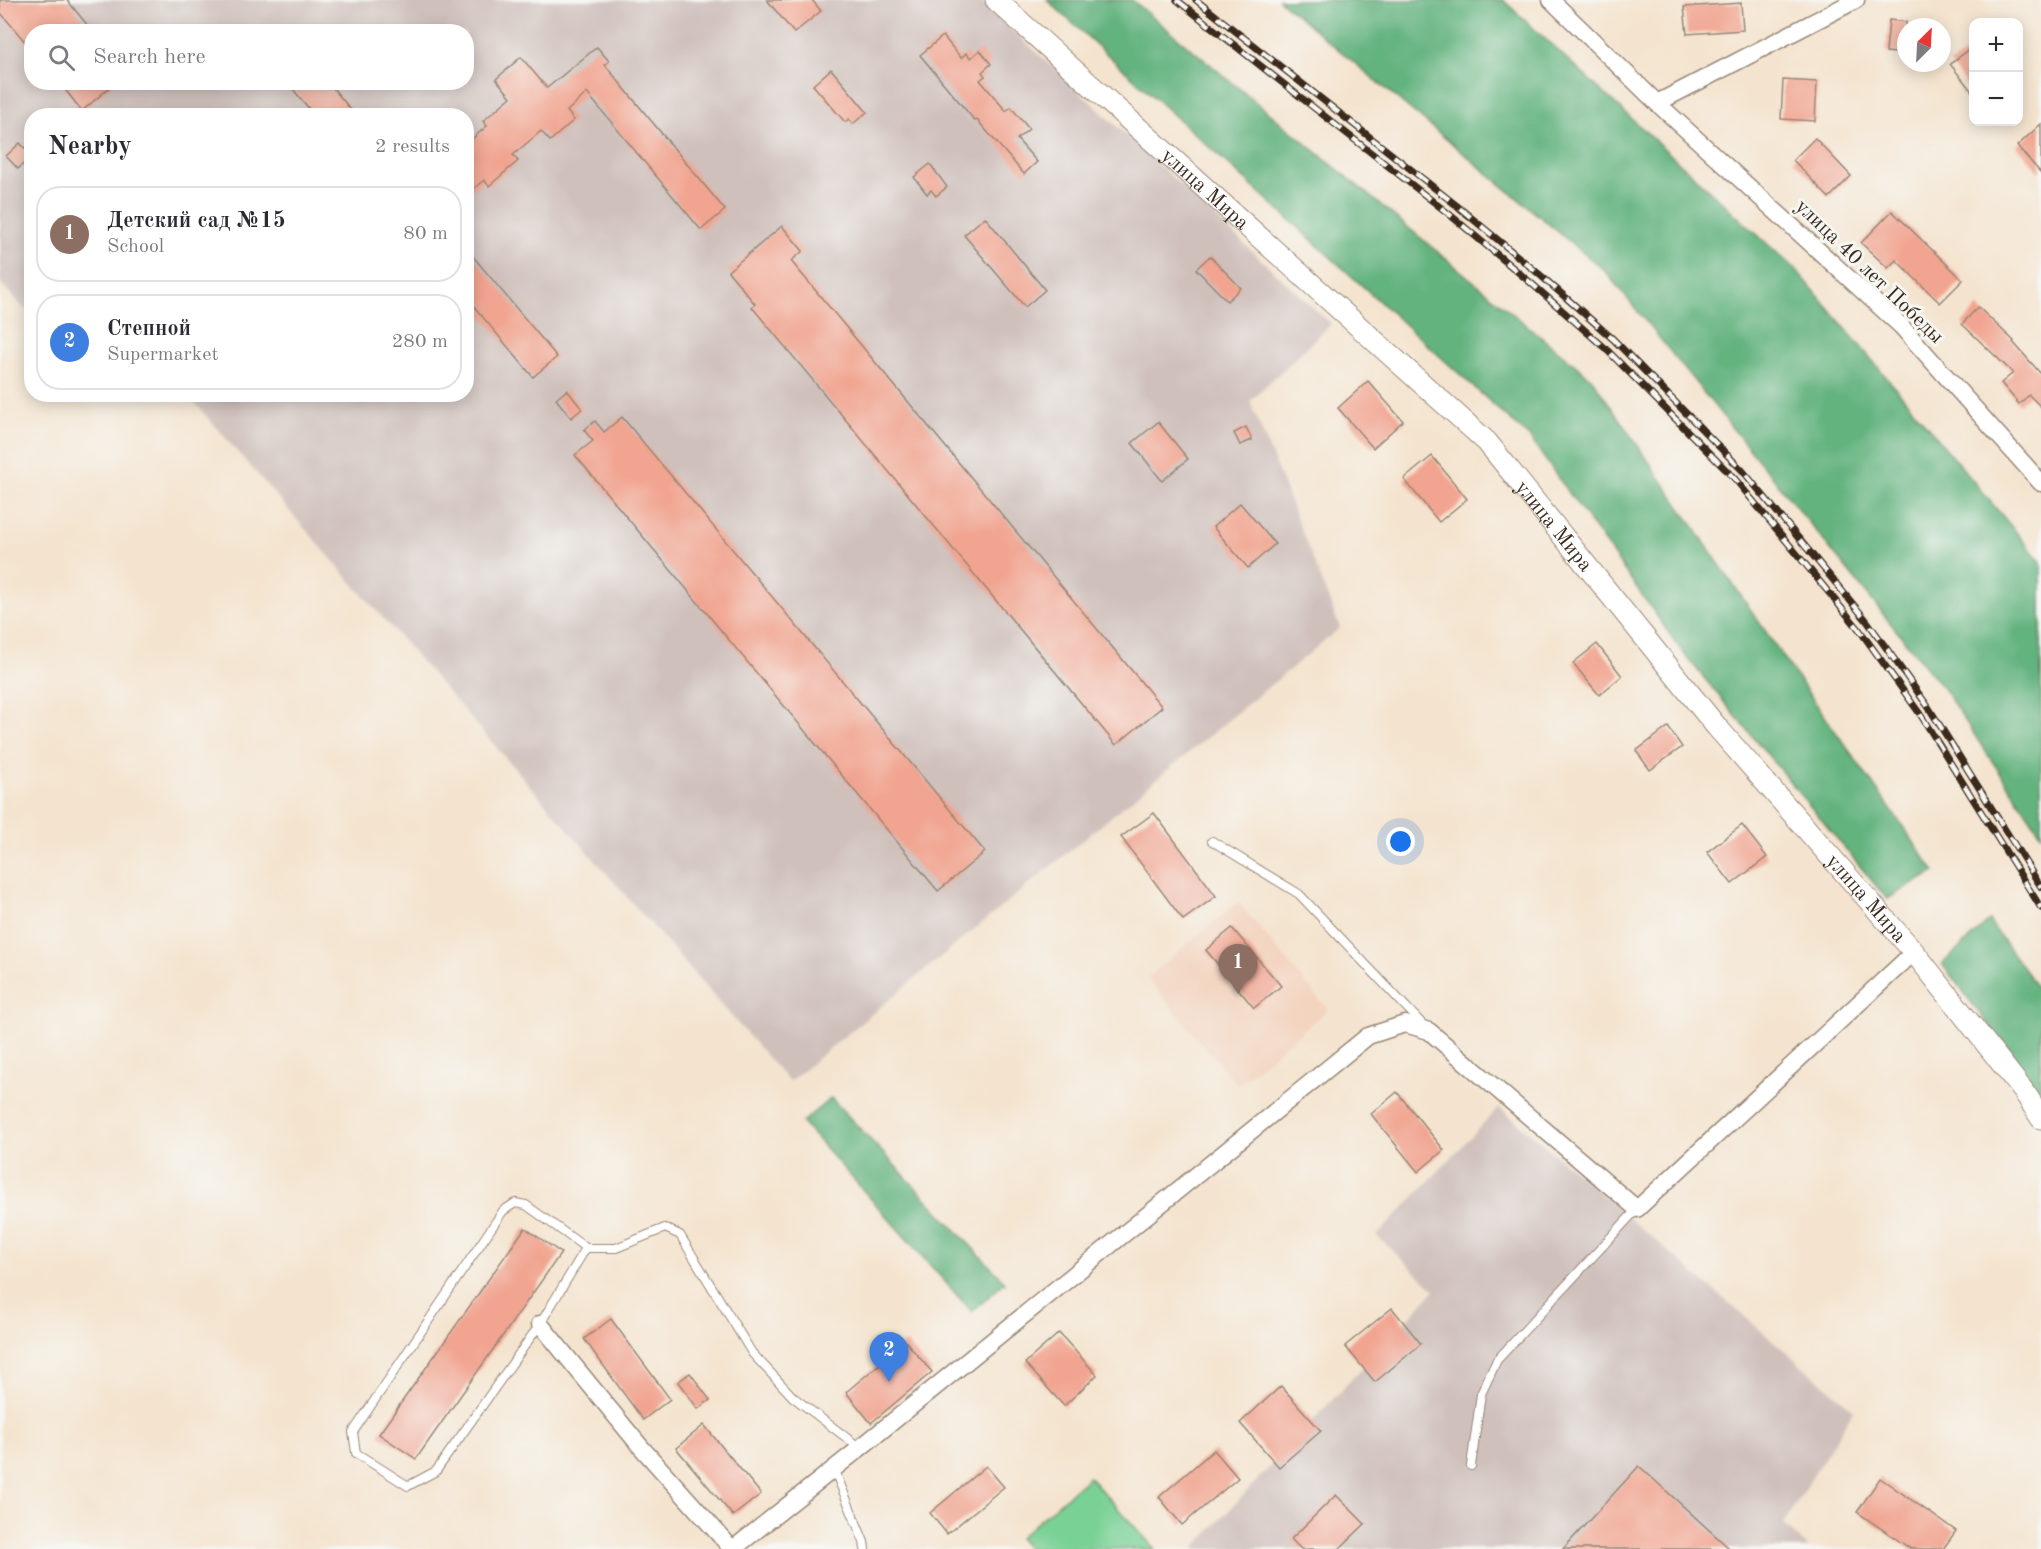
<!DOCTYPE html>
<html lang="en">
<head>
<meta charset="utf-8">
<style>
  body { margin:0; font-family:"Old Standard TT",serif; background:#f7f7f7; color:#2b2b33 }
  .controls { position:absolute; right:18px; top:18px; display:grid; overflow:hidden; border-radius:12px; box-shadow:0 3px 15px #0003 }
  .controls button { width:54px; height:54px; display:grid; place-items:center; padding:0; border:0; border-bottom:2px solid #e1e1e2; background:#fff; color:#2b2b33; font:30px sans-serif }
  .compass { position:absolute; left:1897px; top:18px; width:54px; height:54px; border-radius:50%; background:#fff; box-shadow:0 3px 15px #0003; rotate:24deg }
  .you { position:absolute; left:1401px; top:842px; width:21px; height:21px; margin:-15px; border:4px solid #fff; border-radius:50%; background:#1a73e8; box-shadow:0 0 0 9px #1a73e833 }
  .badge { display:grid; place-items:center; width:39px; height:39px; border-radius:50%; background:#c8321e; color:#fff; font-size:20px; font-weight:700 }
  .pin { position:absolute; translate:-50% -50px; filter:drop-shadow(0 2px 3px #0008) }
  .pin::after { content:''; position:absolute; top:32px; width:21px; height:18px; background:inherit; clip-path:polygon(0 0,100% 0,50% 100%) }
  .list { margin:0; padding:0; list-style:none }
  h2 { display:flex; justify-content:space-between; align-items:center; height:78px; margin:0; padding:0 24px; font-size:26px }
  h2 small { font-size:20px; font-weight:400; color:#7c7c81 }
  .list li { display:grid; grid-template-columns:39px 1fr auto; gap:18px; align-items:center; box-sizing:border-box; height:96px; margin:0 12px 12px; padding:0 12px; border:2px solid #e1e1e2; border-radius:24px }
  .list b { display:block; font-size:22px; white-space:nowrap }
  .list p { margin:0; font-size:20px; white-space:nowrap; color:#7c7c81 }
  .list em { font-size:20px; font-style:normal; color:#7c7c81 }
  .icon { flex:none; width:33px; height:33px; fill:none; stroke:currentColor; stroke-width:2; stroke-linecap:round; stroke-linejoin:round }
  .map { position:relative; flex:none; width:2041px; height:1549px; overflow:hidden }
  .search { position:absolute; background:#fff; box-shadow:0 3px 15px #0003; left:24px; top:24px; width:450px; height:66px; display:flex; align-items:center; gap:15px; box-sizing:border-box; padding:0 21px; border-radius:24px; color:#7c7c81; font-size:22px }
  .panel { position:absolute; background:#fff; box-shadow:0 3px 15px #0003; left:24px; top:108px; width:450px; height:294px; border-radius:24px }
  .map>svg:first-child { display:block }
</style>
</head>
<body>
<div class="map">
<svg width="2041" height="1549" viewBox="0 0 2041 1549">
  <rect width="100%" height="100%" fill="#f6f6f2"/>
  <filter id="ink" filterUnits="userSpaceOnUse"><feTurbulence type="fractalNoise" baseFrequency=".0167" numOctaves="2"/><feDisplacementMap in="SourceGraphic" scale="12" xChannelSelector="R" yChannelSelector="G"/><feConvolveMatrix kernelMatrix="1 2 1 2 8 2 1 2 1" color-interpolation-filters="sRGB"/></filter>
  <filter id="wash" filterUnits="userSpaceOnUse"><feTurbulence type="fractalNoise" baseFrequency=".008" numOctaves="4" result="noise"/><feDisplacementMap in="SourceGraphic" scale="24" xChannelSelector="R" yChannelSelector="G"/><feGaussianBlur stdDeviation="1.35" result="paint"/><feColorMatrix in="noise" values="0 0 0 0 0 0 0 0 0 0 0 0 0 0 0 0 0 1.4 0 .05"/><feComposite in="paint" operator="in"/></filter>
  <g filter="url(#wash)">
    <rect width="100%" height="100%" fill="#f4e4cf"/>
    <path fill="#f3d4bf" d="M1238 902 1328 1010 1237 1085 1147 978Z"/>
    <g fill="#cfc0bb" fill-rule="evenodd">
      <path d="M0 0H980L1331 324 1250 401 1340 628 789 1082 188 395 466 394V116H32L31 310 24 309 0 282ZM32 32H466V82H32Z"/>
      <path d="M1499 1107 1854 1410 1783 1524 1809 1549H1193L1435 1290 1377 1236Z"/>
    </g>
    <path fill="#7ad196" stroke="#5a7e5a" stroke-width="1.5" d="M1089 1477 1155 1549H1029L1019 1538Z"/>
    <g fill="#63b37f" stroke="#4f6e4e" stroke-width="1.5">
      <path d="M1047 0H1132L1592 379 1797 677 1935 872 1887 899 1681 650 1530 438Z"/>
      <path d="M1279 0H1503L1800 274 2041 562V834L1943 688 1605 271Z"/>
      <path d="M1989 921 2041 993V1094L1942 964Z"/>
      <path d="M831 1098 1005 1282 972 1312 802 1122Z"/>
    </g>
    <g id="blocks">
      <g fill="#f1a490">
        <path d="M0 0H67L93 32H32V50L0 12Z"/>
        <path d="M767 0H812L821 11 794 33Z"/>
        <path d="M1741 3 1743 30 1687 34 1684 7Z"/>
        <path d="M1889 20 1906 22V54L1886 52Z"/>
        <path d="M943 36 961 58 966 53 971 58 980 50 991 64 982 72 985 76 980 80 1006 111 1011 107 1029 129 1017 139 1037 162 1024 174 977 120 975 121 920 55Z"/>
        <path d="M1974 46V94L1950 64Z"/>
        <path d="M597 47 609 61 605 65 725 210 701 230 587 93 567 111 574 120 550 141 541 131 513 155 518 161 489 186 484 180 466 195V144L487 126 483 121 511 97 496 79 521 57 547 88Z"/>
        <path d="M831 69 867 112 853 124 849 119 845 122 813 85Z"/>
        <path d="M1783 80 1817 82 1815 121 1781 119Z"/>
        <path d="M59 82H116L82 111Z"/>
        <path d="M287 82H328L356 116H315Z"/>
        <path d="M2041 124V173L2017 146Z"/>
        <path d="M1815 138 1851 176 1829 198 1793 160Z"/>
        <path d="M20 143 32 156 18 169 6 156Z"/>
        <path d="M930 164 947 187 936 196 931 190 927 194 914 177Z"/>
        <path d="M1892 211 1963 280 1940 303 1896 260 1888 268 1861 243Z"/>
        <path d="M985 217 1045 290 1025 307 964 235Z"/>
        <path d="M782 226 803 251 791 261 1162 707 1116 745 752 307 755 304 728 271Z"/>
        <path d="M466 248 557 357 533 377 466 297Z"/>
        <path d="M1210 256 1241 288 1227 301 1196 269Z"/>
        <path d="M1978 307 2014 341 2013 342 2041 374V407L2029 395 2019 404 2001 383 2013 373 1962 324Z"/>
        <path d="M1368 381 1403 421 1373 448 1338 408Z"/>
        <path d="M567 390 582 409 571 418 556 399Z"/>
        <path d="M622 417 985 852 938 891 575 455 593 441 584 430 595 421 604 432Z"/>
        <path d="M1158 422 1188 459 1162 481 1132 443Z"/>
        <path d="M1246 427 1252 440 1240 445 1234 433Z"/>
        <path d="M1432 456 1467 499 1439 522 1404 479Z"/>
        <path d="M1240 503 1275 544 1248 568 1213 527Z"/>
        <path d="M1597 644 1622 676 1599 695 1573 663Z"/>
        <path d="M1668 727 1682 747 1650 770 1636 751Z"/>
        <path d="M1154 813 1216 896 1183 920 1121 837Z"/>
        <path d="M1742 825 1767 857 1732 884 1707 852Z"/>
        <path d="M1232 928 1281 986 1254 1008 1206 950Z"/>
        <path d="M1397 1092 1444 1150 1418 1172 1371 1114Z"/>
        <path d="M525 1228 561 1253 416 1459 379 1434Z"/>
        <path d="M1392 1308 1421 1344 1375 1382 1345 1346Z"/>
        <path d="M611 1319 670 1399 643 1420 584 1339Z"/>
        <path d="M1059 1333 1097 1375 1064 1406 1025 1363Z"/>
        <path d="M906 1342 932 1372 871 1423 846 1392Z"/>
        <path d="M690 1373 710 1400 698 1409 678 1382Z"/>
        <path d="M1281 1386 1321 1431 1279 1467 1240 1423Z"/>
        <path d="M704 1425 761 1494 733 1516 676 1448Z"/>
        <path d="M1214 1450 1238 1478 1182 1525 1159 1497Z"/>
        <path d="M986 1466 1004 1487 947 1534 930 1513Z"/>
        <path d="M1639 1466 1730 1549H1563Z"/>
        <path d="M1880 1478 1956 1531 1943 1549H1911L1857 1512Z"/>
        <path d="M1336 1495 1365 1524 1339 1549H1301L1291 1539Z"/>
      </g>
    </g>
  </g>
  <g filter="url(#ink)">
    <use href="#blocks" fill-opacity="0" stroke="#988776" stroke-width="1.5"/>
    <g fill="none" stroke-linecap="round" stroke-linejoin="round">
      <g stroke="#988776" stroke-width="10">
        <g id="service">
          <path d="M1212 841 1299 894 1425 1027"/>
          <path d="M586 1248 540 1324 436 1471 408 1486 356 1453 353 1432 503 1211 515 1203 526 1205 586 1248H616L665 1228 680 1235 752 1353 793 1397 860 1448"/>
          <path d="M1471 1466 1481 1394 1497 1360 1637 1209"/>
          <path d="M834 1469 864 1542 865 1549"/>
        </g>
      </g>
      <g stroke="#988776" stroke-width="19">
        <g id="minor">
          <path d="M1551 0 1657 103 1856 0"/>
          <path d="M1657 103 1901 326 2041 483"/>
          <path d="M540 1324 640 1446 732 1549"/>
          <path d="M733 1549 860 1448 1368 1036 1405 1024 1429 1031 1637 1209 1914 952"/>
        </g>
      </g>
      <g stroke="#988776" stroke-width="23">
        <g id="tertiary">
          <path id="s1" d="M996 0 1487 442 1716 726 1914 952 2025 1093 2041 1118"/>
        </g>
      </g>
      <use href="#service" stroke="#fff" stroke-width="8"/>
      <use href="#minor" stroke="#fff" stroke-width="16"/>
      <use href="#tertiary" stroke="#fff" stroke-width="21"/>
      <g stroke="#3b2a1e" stroke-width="7">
        <g id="rail">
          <path d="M1177 0 1449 214 1531 283 1605 348 1735 479 1858 628 1920 714 2041 908"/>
          <path d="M1196 0 1456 205 1539 274 1613 339 1743 471 1867 621 1929 708 2041 887"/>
        </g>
      </g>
      <use href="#rail" stroke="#f6f6f2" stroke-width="4.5" stroke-dasharray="14" stroke-linecap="butt"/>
    </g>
  </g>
  <g text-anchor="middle" stroke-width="6" stroke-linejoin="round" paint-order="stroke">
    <g font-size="21" fill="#3b2a1e" stroke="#f6f6f2">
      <text dy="7" stroke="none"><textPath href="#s1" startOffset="282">улица Мира</textPath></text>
      <text transform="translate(1870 271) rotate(44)" y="7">улица 40 лет Победы</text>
      <text dy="7" stroke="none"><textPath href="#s1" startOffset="768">улица Мира</textPath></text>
      <text dy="7" stroke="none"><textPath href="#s1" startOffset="1254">улица Мира</textPath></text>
    </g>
  </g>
</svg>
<div class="controls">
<button>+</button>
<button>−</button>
</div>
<svg class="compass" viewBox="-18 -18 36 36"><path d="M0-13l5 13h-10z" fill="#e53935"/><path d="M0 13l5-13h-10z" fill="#7c7c81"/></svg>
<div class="you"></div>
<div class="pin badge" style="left:1238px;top:994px;background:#8d6e63">1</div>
<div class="pin badge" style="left:889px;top:1382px;background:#3f7fe0">2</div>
<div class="search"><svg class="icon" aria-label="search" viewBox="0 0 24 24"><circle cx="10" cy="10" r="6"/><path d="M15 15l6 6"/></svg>Search here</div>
<section class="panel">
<h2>Nearby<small>2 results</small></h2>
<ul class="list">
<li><span class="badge" style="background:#8d6e63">1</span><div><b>Детский сад №15</b><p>School</p></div><em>80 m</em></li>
<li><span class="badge" style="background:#3f7fe0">2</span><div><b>Степной</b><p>Supermarket</p></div><em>280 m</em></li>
</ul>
</section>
</div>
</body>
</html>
